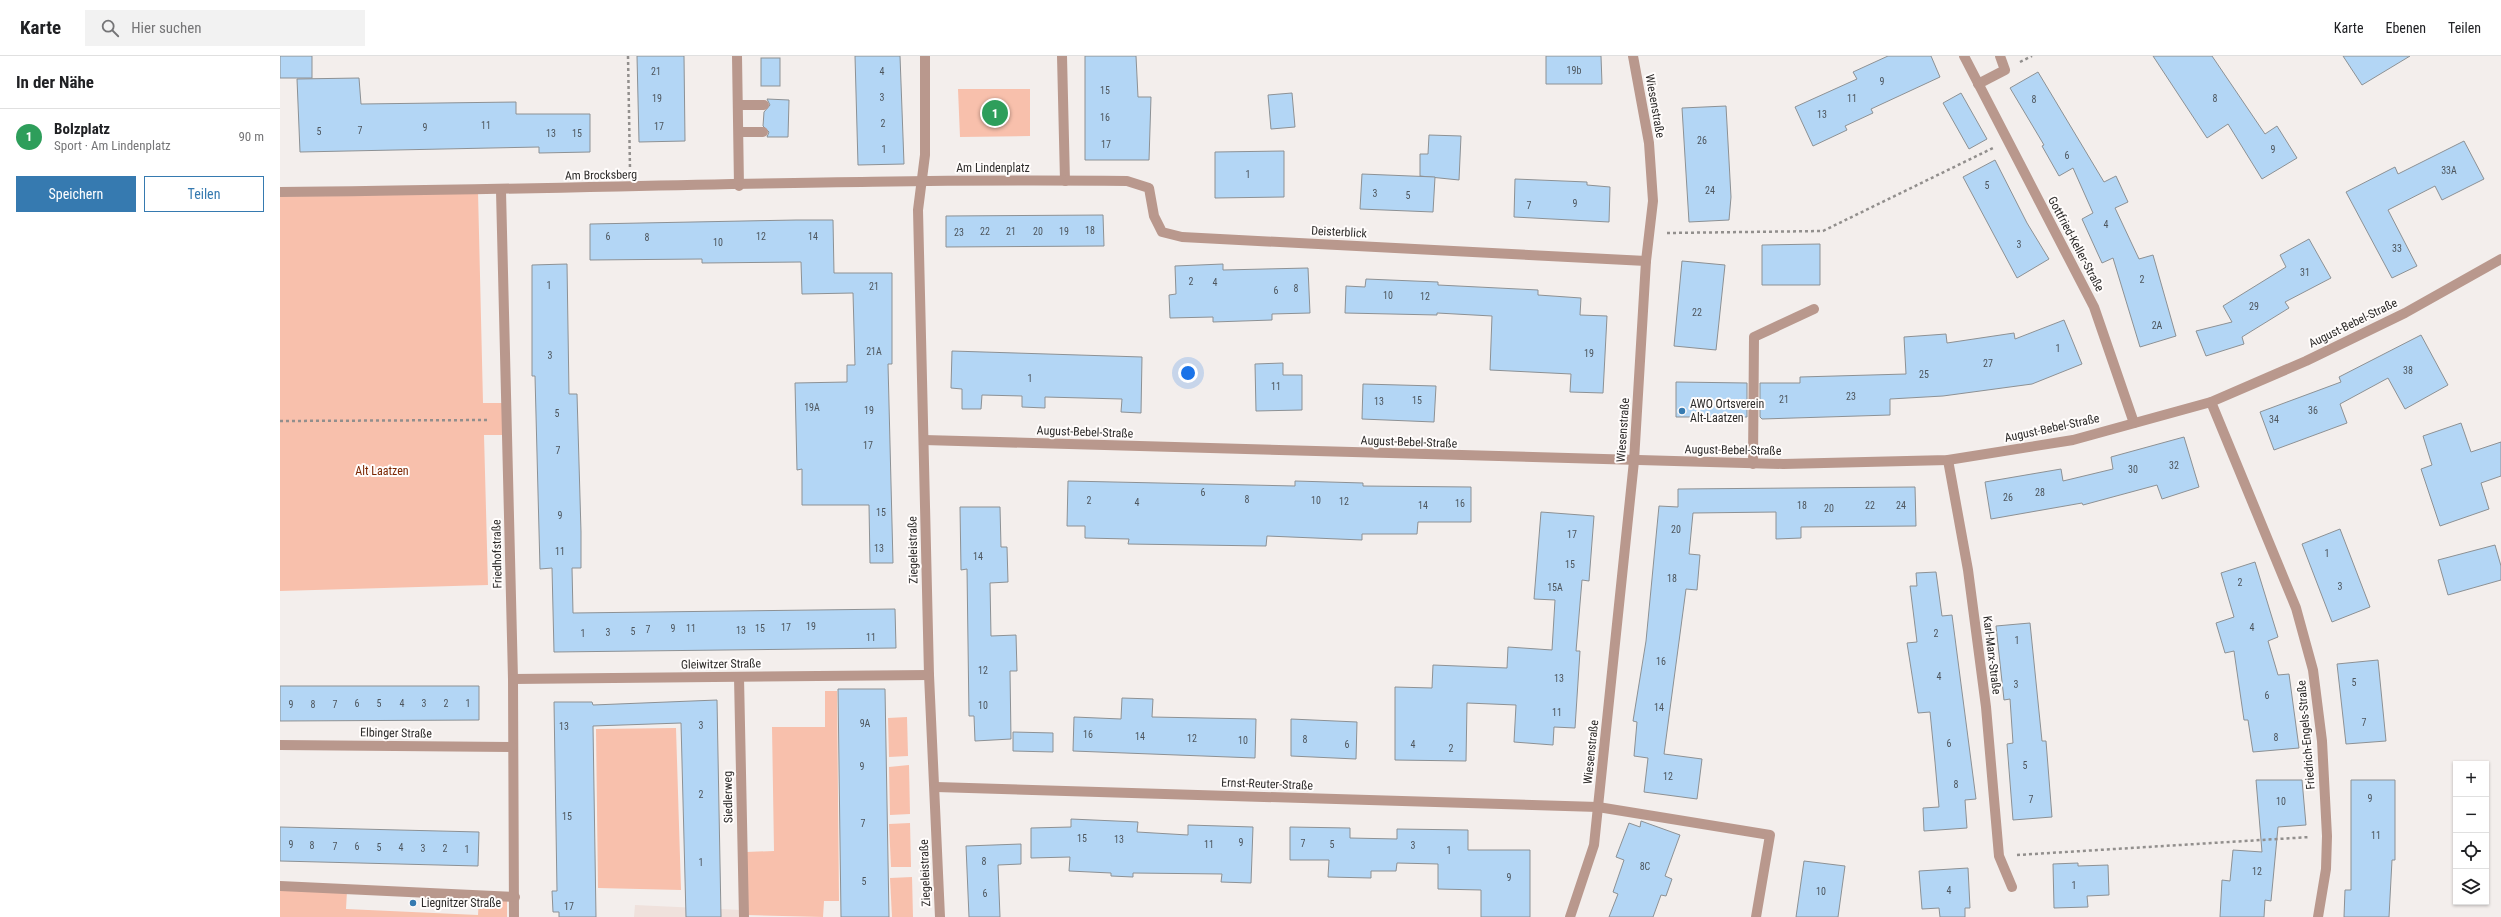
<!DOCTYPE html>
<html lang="de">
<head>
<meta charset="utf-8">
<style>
  body { margin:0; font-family:"Roboto Condensed",sans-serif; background:#f2f2f2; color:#202124 }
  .controls { position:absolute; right:12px; bottom:12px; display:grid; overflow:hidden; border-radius:0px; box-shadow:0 1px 3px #0004 }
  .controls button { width:36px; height:36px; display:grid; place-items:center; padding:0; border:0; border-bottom:1px solid #e0e0e0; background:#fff; color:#202124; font:20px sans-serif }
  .you { position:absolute; left:908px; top:317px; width:14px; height:14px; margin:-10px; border:3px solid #fff; border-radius:50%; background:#1a73e8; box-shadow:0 0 0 6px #1a73e833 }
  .badge { display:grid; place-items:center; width:26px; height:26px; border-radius:50%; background:#367ab0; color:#fff; font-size:13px; font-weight:700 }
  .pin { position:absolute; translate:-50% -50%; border:2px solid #fff; box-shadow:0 1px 4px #0006 }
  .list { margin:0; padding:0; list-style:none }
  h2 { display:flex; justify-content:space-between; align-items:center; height:52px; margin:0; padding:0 16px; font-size:17px }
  h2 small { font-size:13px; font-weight:400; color:#757577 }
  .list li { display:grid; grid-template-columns:26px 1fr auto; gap:12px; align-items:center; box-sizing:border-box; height:56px; padding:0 16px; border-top:1px solid #e0e0e0 }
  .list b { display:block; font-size:15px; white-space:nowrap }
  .list p { margin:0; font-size:13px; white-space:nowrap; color:#757577 }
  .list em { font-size:13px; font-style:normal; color:#757577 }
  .actions { display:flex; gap:8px; padding:12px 16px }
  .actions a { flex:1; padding:9px 0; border:1px solid #367ab0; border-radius:0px; text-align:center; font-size:14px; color:#367ab0 }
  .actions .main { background:#367ab0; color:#fff }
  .icon { flex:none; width:22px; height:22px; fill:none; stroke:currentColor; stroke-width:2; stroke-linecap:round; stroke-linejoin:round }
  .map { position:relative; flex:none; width:2221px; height:861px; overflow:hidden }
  header { display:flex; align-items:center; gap:24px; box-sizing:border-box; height:56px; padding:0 20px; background:#fff; border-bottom:1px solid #e0e0e0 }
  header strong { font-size:19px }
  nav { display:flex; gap:22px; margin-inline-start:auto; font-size:14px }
  .search { width:280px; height:36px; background:#f2f2f2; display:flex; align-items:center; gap:10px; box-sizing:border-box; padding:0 14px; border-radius:0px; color:#757577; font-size:15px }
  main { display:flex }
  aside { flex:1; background:#fff }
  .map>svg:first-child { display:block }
</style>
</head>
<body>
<header>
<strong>Karte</strong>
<div class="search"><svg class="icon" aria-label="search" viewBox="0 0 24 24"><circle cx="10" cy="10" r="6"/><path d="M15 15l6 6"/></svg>Hier suchen</div>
<nav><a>Karte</a><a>Ebenen</a><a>Teilen</a></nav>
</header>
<main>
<aside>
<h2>In der Nähe<small></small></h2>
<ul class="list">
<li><span class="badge" style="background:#2e9e5b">1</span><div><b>Bolzplatz</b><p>Sport · Am Lindenplatz</p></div><em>90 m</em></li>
</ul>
<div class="actions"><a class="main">Speichern</a><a>Teilen</a></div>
</aside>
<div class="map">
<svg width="2221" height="861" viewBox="0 0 2221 861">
  <rect width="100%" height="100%" fill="#f3eeec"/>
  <path fill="#efe1dc" d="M355 849 461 854V861H354Z"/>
  <g fill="#f8c0ac">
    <path d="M678 33H750V80L680 81Z"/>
    <path d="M198 135 203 347H226L227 379H204L208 529 0 535V136Z"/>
    <path d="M545 635H557L559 845H544L543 861 467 859 466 796 494 795 492 671H545Z"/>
    <path d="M627 661 628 700 609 701 608 662Z"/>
    <path d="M396 672 401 834 318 832 316 673Z"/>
    <path d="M629 709 630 758 610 759 609 711Z"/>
    <path d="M630 767 631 811H611L609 768Z"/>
    <path d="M632 821 633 861H612L610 822Z"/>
    <path d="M0 831 67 835 66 853 198 859 199 841 227 843V861H0Z"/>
  </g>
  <g fill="#b3d6f5" stroke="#8d9194">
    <rect x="0" y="0" width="32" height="22"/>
    <path d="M357 0H404L405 85 359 86Z"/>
    <path d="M575 0H620L624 108 578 109Z"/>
    <path d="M805 0H856L858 41H871L869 104H805Z"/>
    <path d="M1266 0H1321L1322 28H1266Z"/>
    <path d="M1608 0H1651L1660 21 1591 53 1593 57 1565 70 1567 74 1533 90 1515 51 1577 23 1573 16Z"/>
    <path d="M1873 0H1932L1985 78 1997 70 2017 102 1982 123 1948 68 1927 82Z"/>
    <path d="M2063 0H2130L2082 29Z"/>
    <rect x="481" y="2" width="19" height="28"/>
    <path d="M1758 16 1824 126 1836 120 1848 146 1835 152 1859 203 1873 199 1896 280 1860 291 1833 202 1822 207 1802 163 1813 157 1793 112 1779 120 1762 90 1764 89 1730 32Z"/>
    <path d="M79 22 81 48 236 46V58H310V96L259 97V91L20 96 17 23Z"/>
    <path d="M1012 37 1015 71 991 73 988 39Z"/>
    <path d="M1681 37 1707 83 1689 93 1663 47Z"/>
    <path d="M487 43 509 44 508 81H487L489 76 483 70 484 56 490 49Z"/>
    <path d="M1446 50 1451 141 1449 164 1409 166 1402 52Z"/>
    <path d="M1149 79 1181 80 1179 124 1140 120V98H1148Z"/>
    <path d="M2184 85 2204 123 2162 144 2155 130 2108 154 2137 210 2112 222 2066 136 2115 111 2118 118Z"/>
    <path d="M1004 95V141L935 142V96Z"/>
    <path d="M1715 104 1747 167 1769 203 1737 222 1683 121Z"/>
    <path d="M1082 118 1155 121 1153 156 1080 153Z"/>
    <path d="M1235 123 1307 126V129L1330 131 1329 166 1234 161Z"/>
    <path d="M823 159 824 190 666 191V160Z"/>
    <path d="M516 164H553L554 217H612V308H608L613 507H590L589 449H522V413L517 414 515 327 567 326V309H575L573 237 522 238 521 206 422 207V203L310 204V168Z"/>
    <path d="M2029 183 2051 222 2005 246 2009 252 1962 281 1964 288 1926 300 1916 275 1952 266 1943 250 2006 211 2000 199Z"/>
    <path d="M1540 188V229H1482V189Z"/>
    <path d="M1402 205 1445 209 1436 294 1394 290Z"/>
    <path d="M287 208 289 338H297L301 476V512H292L293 557 615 553 616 592 274 596 272 512 260 513 255 320H252V209Z"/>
    <path d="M943 208V214L1028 212 1030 257 992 258V264L933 266V261L890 262 889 239 896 238 895 210Z"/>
    <path d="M1086 223 1158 226V229L1258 234V239L1301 242 1300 259 1327 260 1323 337 1290 336 1291 318 1210 314 1212 260 1157 257V259L1065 257 1066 230 1085 231Z"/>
    <path d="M1784 264 1802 308 1752 328 1663 340 1610 343V359L1482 363 1480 361V327H1520V321L1626 318 1624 281 1666 278 1667 287 1734 277 1735 283Z"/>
    <path d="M2141 279 2168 329 2125 353 2108 322 2060 348 2067 367 1994 394 1980 356 2061 326 2059 321Z"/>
    <path d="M672 295 862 301 861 357 841 356 842 343 765 341V352L742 351V340L702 339 701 353H682V333L671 332Z"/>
    <path d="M1003 307V319H1022V354L976 355 975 308Z"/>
    <path d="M1396 326 1467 327V361H1396Z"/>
    <path d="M1083 328 1156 330 1154 366 1082 363Z"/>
    <path d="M2181 367 2191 396 2221 386V420L2201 427 2209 453 2160 470 2141 413 2152 409 2143 380Z"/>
    <path d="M1904 381 1919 431 1882 443 1877 429 1803 449 1802 447 1711 463 1705 426 1781 413 1783 425 1833 413 1831 401Z"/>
    <path d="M788 425 1015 430V425L1083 427V430L1191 431V466H1138L1137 478H1082V484L987 480 986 490 848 488 849 483 805 482V470H787Z"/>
    <path d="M1635 431 1636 470 1521 471V482L1496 483V456L1413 457 1409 498 1420 499 1417 534 1406 533 1384 698 1422 703 1417 743 1364 736 1368 702 1354 700 1357 666 1353 665 1366 585 1379 450 1398 451V433Z"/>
    <path d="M680 451H720L721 491H727L728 526 710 527 711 580 736 579 737 615H730L731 683 695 685 694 660H689L687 513 681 514Z"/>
    <path d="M1261 456 1314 460 1309 525 1302 524 1296 595H1300L1295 672 1274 671 1273 689 1234 686 1236 649 1187 647 1186 705 1115 704V631L1152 632 1153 609 1227 612 1228 591 1272 594 1275 544 1254 543Z"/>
    <path d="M2060 473 2090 551 2052 566 2022 488Z"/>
    <path d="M2215 489 2221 510V524L2168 539 2158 504Z"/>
    <path d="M1975 506 1998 581 1988 585 1998 619 2009 618 2019 692 1973 696 1968 664H1964L1954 595 1945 597 1936 567 1954 561 1941 517Z"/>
    <path d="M1656 516 1662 560 1672 559 1696 743 1685 744 1687 772 1644 775 1643 752 1659 751 1655 706 1650 656 1638 657 1627 587 1637 586 1630 530H1637L1636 517Z"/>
    <path d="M1750 567 1762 685H1766L1772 761 1733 764 1727 688 1733 687 1730 643 1724 644 1716 570Z"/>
    <path d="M2098 604 2106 685 2066 688 2057 608Z"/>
    <path d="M0 630H199V664L0 665Z"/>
    <path d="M558 633H605L609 861H561Z"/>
    <path d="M842 642 873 643 872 661 976 663 975 702 793 695 794 661 841 663Z"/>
    <path d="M437 644 441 861H406L401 667 313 670 316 861H279V856H273L272 835H277L274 646H312L313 649Z"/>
    <path d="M1011 663 1077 666 1076 703 1011 700Z"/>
    <path d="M733 676 773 677V696L733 695Z"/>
    <path d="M1976 724H2022L2026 769 1998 771 1991 845 1985 844 1984 861H1940L1942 824 1950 825 1953 794 1982 796Z"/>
    <path d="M2071 724H2115V804H2112L2109 861H2064L2065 834H2071Z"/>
    <path d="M791 763 858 766 857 776 908 779V769L973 771 971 827 941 826 942 818 853 817V821L831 820V817L789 815 790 801 751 802V772L791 771Z"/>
    <path d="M1361 765 1400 779 1385 820 1392 823 1386 840 1381 839 1373 861H1329L1338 838 1333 836 1344 804 1336 801 1349 767 1360 771Z"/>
    <path d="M0 771 199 776 198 810 0 805Z"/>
    <path d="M1010 771 1070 772V782L1117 783V773L1188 774V794H1250V861H1201V834L1158 833V808L1117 807 1116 815H1091V822L1048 821 1049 804H1010Z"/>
    <path d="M741 788V808L718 809 720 861H689L686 790Z"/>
    <path d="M1524 805 1565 810 1558 861H1516Z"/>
    <path d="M1798 807V810L1828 809 1829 839 1807 840 1808 851 1774 852 1773 808Z"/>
    <path d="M1688 812 1690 852H1685V861H1660L1659 852 1642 853 1639 815Z"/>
  </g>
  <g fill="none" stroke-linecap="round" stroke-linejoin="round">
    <g stroke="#928f8d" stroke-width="2.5" stroke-dasharray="3 3" stroke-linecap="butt">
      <path d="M348 0 350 113"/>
      <path d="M1740 6 1752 0"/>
      <path d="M1387 177 1543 175 1713 92"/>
      <path d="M0 365 210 364"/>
      <path d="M1737 799 2030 781"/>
    </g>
    <g stroke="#b9988d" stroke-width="10">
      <path d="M457 0 459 130"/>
      <path d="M458 49H484"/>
      <path d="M459 76H483"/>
      <path d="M1473 408 1474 281 1534 253"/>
      <path d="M459 621 464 861"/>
    </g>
    <g stroke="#b9988d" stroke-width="10">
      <path d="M645 0V99L638 154 649 619 660 861"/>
      <path d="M782 0 785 125"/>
      <path d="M1684 0 1814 251 1854 367"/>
      <path d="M1698 28 1725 14 1720 0"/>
      <path d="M221 135 233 623 234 861"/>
      <path d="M0 136C282 134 565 122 847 125L869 132 874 160 882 176 902 181 1366 205"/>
      <path d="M1931 346 2016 552 2033 614 2042 685 2047 780 2046 813 2038 861"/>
      <path d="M644 384 1503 408 1668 404 1793 384 1931 346 2026 305 2125 257 2221 203"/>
      <path d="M1668 404 1688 514 1706 651 1719 800 1732 831"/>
      <path d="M233 623 649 619"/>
      <path d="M0 689 232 691"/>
      <path d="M656 731 1318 751 1490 779 1476 861"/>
      <path d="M0 830 235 841"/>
      <path d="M1290 861 1314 789 1354 405 1366 205 1373 145 1369 87 1353 0"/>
    </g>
  </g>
  <g fill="#367ab0" stroke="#fffcfb" stroke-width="1.5">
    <circle cx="1402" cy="355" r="4"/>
    <circle cx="133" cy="847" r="4"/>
  </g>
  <g text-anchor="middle" stroke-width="4" stroke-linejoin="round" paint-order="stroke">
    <g font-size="10" fill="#4e565d">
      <text x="1294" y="18">19b</text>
      <text x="376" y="19">21</text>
      <text x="602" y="19">4</text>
      <text x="1602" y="29">9</text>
      <text x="825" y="38">15</text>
      <text x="602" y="45">3</text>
      <text x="377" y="46">19</text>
      <text x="1572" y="46">11</text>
      <text x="1935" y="46">8</text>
      <text x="1754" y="47">8</text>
      <text x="1542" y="62">13</text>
      <text x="825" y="65">16</text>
      <text x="603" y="71">2</text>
      <text x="206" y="73">11</text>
      <text x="379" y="74">17</text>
      <text x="145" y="75">9</text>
      <text x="80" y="78">7</text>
      <text x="39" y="79">5</text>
      <text x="271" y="81">13</text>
      <text x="297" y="81">15</text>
      <text x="1422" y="88">26</text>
      <text x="826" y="92">17</text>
      <text x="604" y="97">1</text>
      <text x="1993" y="97">9</text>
      <text x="1787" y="103">6</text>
      <text x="2169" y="118">33A</text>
      <text x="968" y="122">1</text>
      <text x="1707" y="133">5</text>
      <text x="1430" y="138">24</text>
      <text x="1095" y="141">3</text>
      <text x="1128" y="143">5</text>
      <text x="1295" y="151">9</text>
      <text x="1249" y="153">7</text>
      <text x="1826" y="172">4</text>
      <text x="810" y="178">18</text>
      <text x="705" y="179">22</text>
      <text x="731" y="179">21</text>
      <text x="758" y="179">20</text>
      <text x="784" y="179">19</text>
      <text x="679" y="180">23</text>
      <text x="328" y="184">6</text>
      <text x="481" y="184">12</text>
      <text x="533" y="184">14</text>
      <text x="367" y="185">8</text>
      <text x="438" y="190">10</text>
      <text x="1739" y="192">3</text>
      <text x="2117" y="196">33</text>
      <text x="2025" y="220">31</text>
      <text x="1862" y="227">2</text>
      <text x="911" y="229">2</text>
      <text x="935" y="230">4</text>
      <text x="269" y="233">1</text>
      <text x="594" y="234">21</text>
      <text x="1016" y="236">8</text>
      <text x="996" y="238">6</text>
      <text x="1108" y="243">10</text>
      <text x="1145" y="244">12</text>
      <text x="1974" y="254">29</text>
      <text x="1417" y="260">22</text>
      <text x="1877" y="273">2A</text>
      <text x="1778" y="296">1</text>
      <text x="594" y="299">21A</text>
      <text x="1309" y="301">19</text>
      <text x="270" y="303">3</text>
      <text x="1708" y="311">27</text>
      <text x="2128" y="318">38</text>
      <text x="1644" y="322">25</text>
      <text x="750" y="326">1</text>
      <text x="996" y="334">11</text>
      <text x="1571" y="344">23</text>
      <text x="1504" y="347">21</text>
      <text x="1137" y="348">15</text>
      <text x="1099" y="349">13</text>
      <text x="532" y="355">19A</text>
      <text x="589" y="358">19</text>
      <text x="2033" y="358">36</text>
      <text x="277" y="361">5</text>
      <text x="1994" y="367">34</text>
      <text x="588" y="393">17</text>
      <text x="278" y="398">7</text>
      <text x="1894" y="413">32</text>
      <text x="1853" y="417">30</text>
      <text x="923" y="440">6</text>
      <text x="1760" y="440">28</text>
      <text x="1728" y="445">26</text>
      <text x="967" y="447">8</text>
      <text x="809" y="448">2</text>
      <text x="1036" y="448">10</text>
      <text x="1064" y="449">12</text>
      <text x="857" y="450">4</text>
      <text x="1180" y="451">16</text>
      <text x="1143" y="453">14</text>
      <text x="1522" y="453">18</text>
      <text x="1590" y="453">22</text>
      <text x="1621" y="453">24</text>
      <text x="1549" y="456">20</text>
      <text x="601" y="460">15</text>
      <text x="280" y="463">9</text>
      <text x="1396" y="477">20</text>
      <text x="1292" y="482">17</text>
      <text x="599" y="496">13</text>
      <text x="280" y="499">11</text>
      <text x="2047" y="501">1</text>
      <text x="698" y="504">14</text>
      <text x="1290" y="512">15</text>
      <text x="1392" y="526">18</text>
      <text x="1960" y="530">2</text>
      <text x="2060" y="534">3</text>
      <text x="1275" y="535">15A</text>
      <text x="531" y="574">19</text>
      <text x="506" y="575">17</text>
      <text x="1972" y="575">4</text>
      <text x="393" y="576">9</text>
      <text x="411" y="576">11</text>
      <text x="480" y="576">15</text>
      <text x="368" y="577">7</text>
      <text x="461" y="578">13</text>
      <text x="353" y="579">5</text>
      <text x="328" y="580">3</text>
      <text x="303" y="581">1</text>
      <text x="1656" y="581">2</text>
      <text x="591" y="585">11</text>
      <text x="1737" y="588">1</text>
      <text x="1381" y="609">16</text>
      <text x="703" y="618">12</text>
      <text x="1659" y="624">4</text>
      <text x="1279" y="626">13</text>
      <text x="2074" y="630">5</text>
      <text x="1736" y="632">3</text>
      <text x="1987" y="643">6</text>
      <text x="77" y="651">6</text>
      <text x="99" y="651">5</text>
      <text x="122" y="651">4</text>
      <text x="144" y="651">3</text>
      <text x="166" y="651">2</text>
      <text x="188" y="651">1</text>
      <text x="11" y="652">9</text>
      <text x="33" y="652">8</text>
      <text x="55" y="652">7</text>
      <text x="703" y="653">10</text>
      <text x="1379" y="655">14</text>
      <text x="1277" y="660">11</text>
      <text x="2084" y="670">7</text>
      <text x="585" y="671">9A</text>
      <text x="421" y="673">3</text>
      <text x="284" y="674">13</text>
      <text x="808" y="682">16</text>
      <text x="860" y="684">14</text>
      <text x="1996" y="685">8</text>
      <text x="912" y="686">12</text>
      <text x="1025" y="687">8</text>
      <text x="963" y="688">10</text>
      <text x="1669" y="691">6</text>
      <text x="1067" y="692">6</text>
      <text x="1133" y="692">4</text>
      <text x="1171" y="696">2</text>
      <text x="1745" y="713">5</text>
      <text x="582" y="714">9</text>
      <text x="1388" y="724">12</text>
      <text x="1676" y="732">8</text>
      <text x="421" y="742">2</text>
      <text x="2090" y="746">9</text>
      <text x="1751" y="747">7</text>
      <text x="2001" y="749">10</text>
      <text x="287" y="764">15</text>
      <text x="583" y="771">7</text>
      <text x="2096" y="783">11</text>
      <text x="802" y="786">15</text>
      <text x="839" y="787">13</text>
      <text x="961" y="790">9</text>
      <text x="1023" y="791">7</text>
      <text x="11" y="792">9</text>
      <text x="929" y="792">11</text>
      <text x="1052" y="792">5</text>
      <text x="32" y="793">8</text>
      <text x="1133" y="793">3</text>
      <text x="55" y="794">7</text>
      <text x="77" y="794">6</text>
      <text x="99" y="795">5</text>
      <text x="121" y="795">4</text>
      <text x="143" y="796">3</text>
      <text x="165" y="796">2</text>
      <text x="187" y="797">1</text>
      <text x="1169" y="798">1</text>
      <text x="704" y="809">8</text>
      <text x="421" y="810">1</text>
      <text x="1365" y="814">8C</text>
      <text x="1977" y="819">12</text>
      <text x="1229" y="825">9</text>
      <text x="584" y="829">5</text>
      <text x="1794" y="833">1</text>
      <text x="1669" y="838">4</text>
      <text x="1541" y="839">10</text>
      <text x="705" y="841">6</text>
      <text x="289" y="854">17</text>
    </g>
    <g font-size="12" fill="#2d2b2a" stroke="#fffcfb">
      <text transform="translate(1375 50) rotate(80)" y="4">Wiesenstraße</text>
      <text x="713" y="116">Am Lindenplatz</text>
      <text transform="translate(321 119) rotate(-1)" y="4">Am Brocksberg</text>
      <text transform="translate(1059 176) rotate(3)" y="4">Deisterblick</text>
      <text transform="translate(1796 188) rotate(62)" y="4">Gottfried-Keller-Straße</text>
      <text transform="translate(2073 267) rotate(-26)" y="4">August-Bebel-Straße</text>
      <text transform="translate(1772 372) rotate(-12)" y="4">August-Bebel-Straße</text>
      <text transform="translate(1343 374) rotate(-86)" y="4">Wiesenstraße</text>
      <text transform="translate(805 376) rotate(2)" y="4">August-Bebel-Straße</text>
      <text transform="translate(1129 386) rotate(2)" y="4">August-Bebel-Straße</text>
      <text transform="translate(1453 394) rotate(1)" y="4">August-Bebel-Straße</text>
      <text transform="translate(633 494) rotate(-91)" y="4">Ziegeleistraße</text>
      <text transform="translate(217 498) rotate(-91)" y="4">Friedhofstraße</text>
      <text transform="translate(1712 599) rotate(83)" y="4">Karl-Marx-Straße</text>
      <text transform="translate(441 608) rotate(-1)" y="4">Gleiwitzer Straße</text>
      <text transform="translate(116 677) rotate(1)" y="4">Elbinger Straße</text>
      <text transform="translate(2026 679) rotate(-95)" y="4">Friedrich-Engels-Straße</text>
      <text transform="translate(1311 696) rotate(-84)" y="4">Wiesenstraße</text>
      <text transform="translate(987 728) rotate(2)" y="4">Ernst-Reuter-Straße</text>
      <text transform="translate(448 741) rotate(-91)" y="4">Siedlerweg</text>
      <text transform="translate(645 817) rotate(-92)" y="4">Ziegeleistraße</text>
    </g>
    <g font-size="12" fill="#2d2b2a" stroke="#fffcfb" text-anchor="start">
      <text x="1410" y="352">AWO Ortsverein<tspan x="1410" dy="14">Alt-Laatzen</tspan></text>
      <text x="141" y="851">Liegnitzer Straße</text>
    </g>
    <g font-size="12" fill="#7a2600" stroke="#fffcfb">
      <text x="102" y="419">Alt Laatzen</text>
    </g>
  </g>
</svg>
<div class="controls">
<button>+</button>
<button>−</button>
<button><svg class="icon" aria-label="locate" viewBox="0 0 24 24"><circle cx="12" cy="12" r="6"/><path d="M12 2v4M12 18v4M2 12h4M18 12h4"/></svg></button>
<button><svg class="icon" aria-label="layers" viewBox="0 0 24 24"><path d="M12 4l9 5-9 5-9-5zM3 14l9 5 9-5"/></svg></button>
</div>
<div class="you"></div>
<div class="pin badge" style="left:715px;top:57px;background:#2e9e5b">1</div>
</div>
</main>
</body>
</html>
